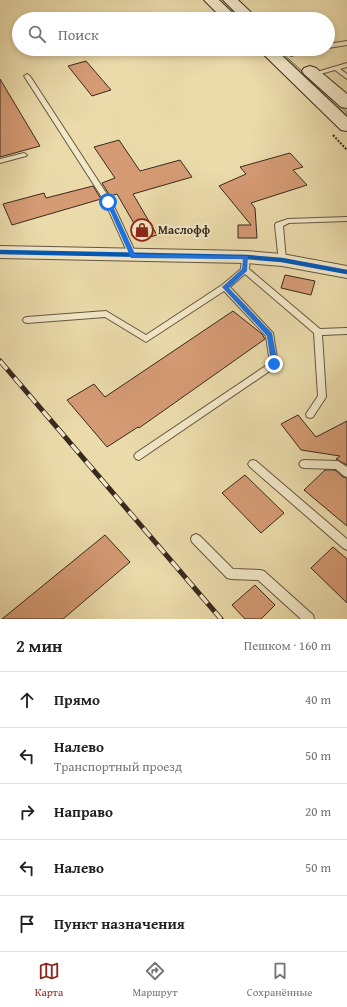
<!DOCTYPE html>
<html lang="ru">
<head>
<meta charset="utf-8">
<style>
  body { margin:0; font-family:"Gentium Book Plus",serif; background:#f2f2f2; color:#202124 }
  .stop { position:absolute; width:12px; height:12px; margin:-9px; border:3px solid #1a73e8; border-radius:50%; background:#fff }
  .stop.end { background:#1a73e8; border-color:#fff; box-shadow:0 1px 4px #0008 }
  .list { margin:0; padding:0; list-style:none }
  h2 { display:flex; justify-content:space-between; align-items:center; height:52px; margin:0; padding:0 16px; font-size:17px }
  h2 small { font-size:13px; font-weight:400; color:#757577 }
  .list li { display:grid; grid-template-columns:26px 1fr auto; gap:12px; align-items:center; box-sizing:border-box; height:56px; padding:0 16px; border-top:1px solid #e0e0e0 }
  .list b { display:block; font-size:15px; white-space:nowrap }
  .list p { margin:0; font-size:13px; white-space:nowrap; color:#757577 }
  .list em { font-size:13px; font-style:normal; color:#757577 }
  .icon { flex:none; width:22px; height:22px; fill:none; stroke:currentColor; stroke-width:2; stroke-linecap:round; stroke-linejoin:round }
  .map { position:relative; flex:none; width:347px; height:619px; overflow:hidden }
  .search { position:absolute; background:#fff; box-shadow:0 2px 6px #0003; left:12px; right:12px; top:12px; height:44px; display:flex; align-items:center; gap:10px; box-sizing:border-box; padding:0 14px; border-radius:22px; color:#757577; font-size:15px }
  .sheet { height:332px; background:#fff }
  nav { display:flex; justify-content:space-around; align-items:center; box-sizing:border-box; height:56px; border-top:1px solid #e0e0e0; background:#fff; font-size:11px; color:#757577 }
  nav a { display:grid; justify-items:center; gap:2px }
  nav .on { color:#8f2418 }
  .map>svg:first-child { display:block }
</style>
</head>
<body>
<div class="map">
<svg width="347" height="619" viewBox="0 0 347 619">
  <rect width="100%" height="100%" fill="#ebdbab"/>
  <filter id="stains"><feTurbulence type="fractalNoise" baseFrequency=".005" numOctaves="4"/><feColorMatrix values="0 0 0 0 .2 0 0 0 0 .09 0 0 0 0 .02 0 0 0 .5 -.17"/></filter>
  <radialGradient id="worn" r=".72"><stop offset=".6" stop-color="#630" stop-opacity="0"/><stop offset="1" stop-color="#630" stop-opacity=".3"/></radialGradient>
  <path fill="#b4c18b" stroke="#767555" d="M270 49H278L347 112V120Z"/>
  <g fill="#d59b74" stroke="#38291f">
    <path d="M86 61 111 90 92 96 68 66Z"/>
    <path d="M0 79 40 146 0 157Z"/>
    <path d="M119 140 140 171 180 160 192 177 133 194 157 235 143 239 117 194 110 196 102 183 115 178 94 147Z"/>
    <path d="M290 153 303 167 293 170 307 185 251 203 255 208 257 238H238V225H251L219 186 246 174 240 167Z"/>
    <path d="M93 186 101 199 12 225 3 204 44 193 46 198Z"/>
    <path d="M285 275 315 281 311 295 281 288Z"/>
    <path d="M233 311 262 334 265 339 139 428 138 427 107 447 67 400 94 384 105 397Z"/>
    <path d="M298 415 316 437 347 421V465L336 459 340 456 301 450 281 424Z"/>
    <path d="M325 470H335L343 477 347 478V526L304 490Z"/>
    <path d="M245 475 284 513 261 533 222 493Z"/>
    <path d="M105 535 130 562 63 619H2Z"/>
    <path d="M333 547 347 559V603L311 568Z"/>
    <path d="M255 585 275 605 261 619H245L232 605Z"/>
  </g>
  <g fill="none" stroke-linecap="round" stroke-linejoin="round">
    <g stroke="#655642" stroke-width="2">
      <g id="service">
        <path d="M347 41V45L328 48V44Z"/>
        <path d="M304 49H314L291 56 288 54Z"/>
        <path d="M347 63V67L340 69 347 74V79L335 70 313 76 310 74Z"/>
        <path d="M27 74 30 76 112 202 137 256 136 258 133 259 129 256 105 202 24 76Z"/>
        <path d="M24 153 27 155 26 156 0 163V159Z"/>
        <path d="M347 217V221L289 223 283 226 286 260 282 263 279 262 275 225 276 223 288 219Z"/>
        <path d="M246 254 250 257 249 269 320 329 347 328V334L322 335 326 397 313 417 310 418 307 417 306 414 318 396 314 333 245 274 230 287 273 333 278 364 277 366 139 460 136 459 134 456 136 453 270 363 266 336 224 291 146 342 105 317 27 323 24 322 23 320 24 318 27 317 106 311 146 335 222 285 241 269 242 257Z"/>
        <path d="M253 460 256 461 347 539V550L343 548 250 467 248 464 250 461Z"/>
        <path d="M304 460 338 461 347 467V477L344 476 336 469 304 468 301 467 299 464 301 461Z"/>
        <path d="M196 534 200 536 233 569 260 570 264 571 313 615 314 619H301L258 580 231 579 227 578 192 542 191 539 192 536Z"/>
      </g>
    </g>
    <g stroke="#655642" stroke-width="2">
      <path id="minor" d="M0 246 246 251 282 254 347 266V278L282 266 246 263 0 258Z"/>
    </g>
    <g stroke="#38291f" stroke-width="2">
      <g id="secondary">
        <path d="M204 0H219L239 19H223Z"/>
        <path d="M223 0H238L258 19H242Z"/>
        <path d="M258 49H275L347 117V131L341 130Z"/>
        <path d="M310 66 316 68 347 94V108L341 107 304 74 302 71 304 68Z"/>
      </g>
    </g>
    <g stroke="#38291f" stroke-width="2" stroke-dasharray="2 1.5" stroke-linecap="butt">
      <path d="M245 49 252 56"/>
      <path d="M333 135 347 150"/>
    </g>
    <use href="#service" fill="#f2e8c8" fill-rule="evenodd"/>
    <use href="#minor" fill="#f2e8c8" fill-rule="evenodd"/>
    <use href="#secondary" fill="#f2e8c8" fill-rule="evenodd"/>
    <g stroke="#38291f" stroke-width="5">
      <path id="rail" d="M0 361 221 619"/>
    </g>
    <use href="#rail" stroke="#f2e8c8" stroke-width="3.5" stroke-dasharray="11" stroke-linecap="butt"/>
    <g stroke="#f2e8c8" stroke-width="7">
      <path id="cycleway" d="M0 252 246 257 282 260 347 272"/>
    </g>
    <use href="#cycleway" stroke="#0057b8" stroke-width="4.5"/>
  </g>
  <path fill="#1a73e8" d="M108 200 111 202 135 254 248 256 247 271 229 288 272 333 278 364 277 366 274 367 271 364 267 336 222 287 242 269 243 259 131 258 106 202Z"/>
  <defs>
    <g id="shop-ring" transform="scale(1.15)"><circle r="9.5" fill="#f2e8c8" stroke="#8f2418" stroke-width="1.5"/><path d="M-5-2.5h2.3a2.7 3.5 0 0 1 5.4 0H5L5.5 6h-11ZM-1.5-2.5h3a1.5 2.3 0 0 0-3 0Z" fill="#8f2418"/></g>
  </defs>
  <g fill-rule="evenodd">
    <use href="#shop-ring" x="142" y="230"/>
  </g>
  <g text-anchor="middle" stroke-width="4" stroke-linejoin="round" paint-order="stroke">
    <g font-size="12" font-weight="bold" fill="#38291f" stroke="#f2e8c8" text-anchor="start">
      <text x="158" y="234">Маслофф</text>
    </g>
  </g>
  <rect width="100%" height="100%" filter="url(#stains)"/>
  <rect width="100%" height="100%" fill="url(#worn)"/>
</svg>
<div class="stop" style="left:108px;top:202px"></div>
<div class="stop end" style="left:274px;top:364px"></div>
<div class="search"><svg class="icon" aria-label="search" viewBox="0 0 24 24"><circle cx="10" cy="10" r="6"/><path d="M15 15l6 6"/></svg>Поиск</div>
</div>
<section class="sheet">
<h2>2 мин<small>Пешком · 160 m</small></h2>
<ul class="list">
<li><svg class="icon" aria-label="ahead" viewBox="0 0 24 24"><path d="M12 20V5M6 11l6-6 6 6"/></svg><div><b>Прямо</b></div><em>40 m</em></li>
<li><svg class="icon" aria-label="left" viewBox="0 0 24 24"><path d="M17 20v-9H6M10 6l-5 5 5 5"/></svg><div><b>Налево</b><p>Транспортный проезд</p></div><em>50 m</em></li>
<li><svg class="icon" aria-label="right" viewBox="0 0 24 24"><path d="M7 20v-9h11M14 6l5 5-5 5"/></svg><div><b>Направо</b></div><em>20 m</em></li>
<li><svg class="icon" aria-label="left" viewBox="0 0 24 24"><path d="M17 20v-9H6M10 6l-5 5 5 5"/></svg><div><b>Налево</b></div><em>50 m</em></li>
<li><svg class="icon" aria-label="arrive" viewBox="0 0 24 24"><path d="M6 21V4h12l-3 4 3 4H6"/></svg><div><b>Пункт назначения</b></div></li>
</ul>
</section>
<nav>
<a class="on"><svg class="icon" aria-label="map" viewBox="0 0 24 24"><path d="M3 6l6-2 6 2 6-2v14l-6 2-6-2-6 2zM9 4v14M15 6v14"/></svg>Карта</a>
<a><svg class="icon" aria-label="directions" viewBox="0 0 24 24"><path d="M12 3l9 9-9 9-9-9zM9 14v-3h6M13 9l2 2-2 2"/></svg>Маршрут</a>
<a><svg class="icon" aria-label="saved" viewBox="0 0 24 24"><path d="M7 4h10v16l-5-4-5 4z"/></svg>Сохранённые</a>
</nav>
</body>
</html>
